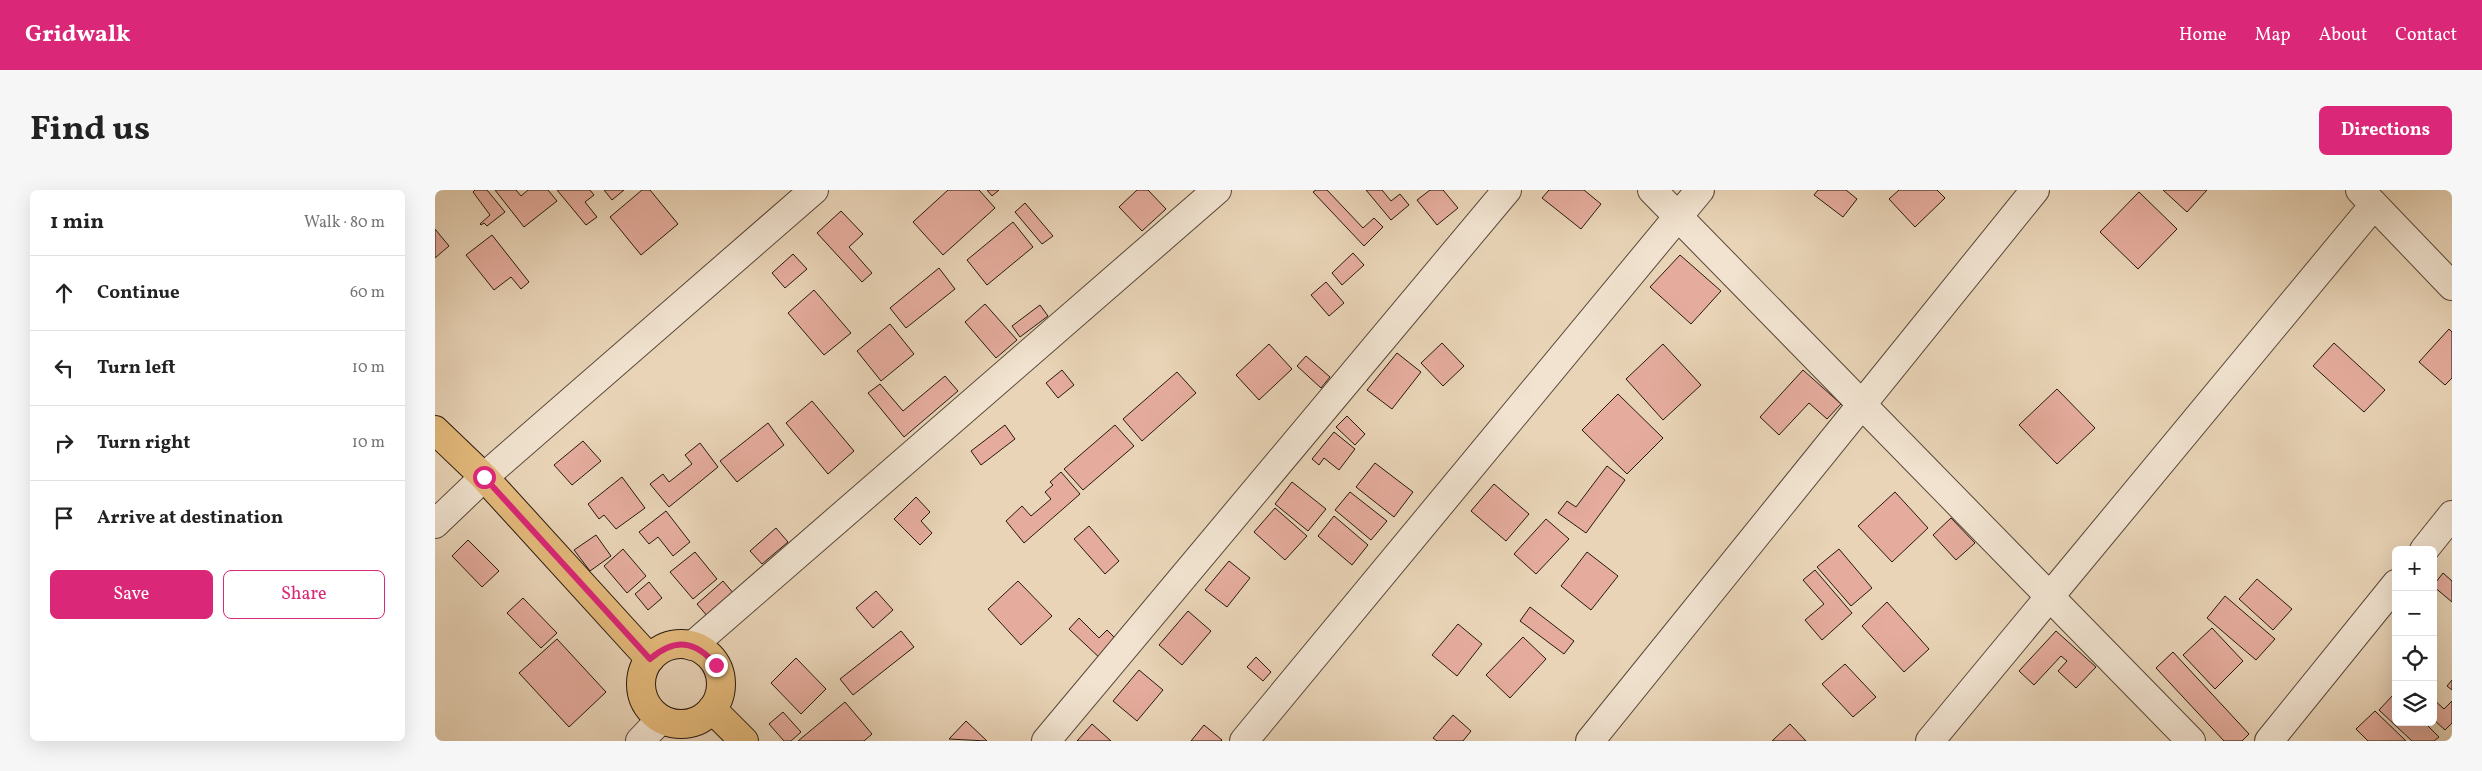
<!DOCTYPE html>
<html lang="en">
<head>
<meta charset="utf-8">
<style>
  body { margin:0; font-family:Vollkorn,serif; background:#f6f6f6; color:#222 }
  .controls { position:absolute; right:15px; bottom:15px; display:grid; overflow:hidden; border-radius:8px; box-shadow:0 5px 20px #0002 }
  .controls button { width:45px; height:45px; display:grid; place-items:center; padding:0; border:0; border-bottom:1px solid #e0e0e0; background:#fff; color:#222; font:25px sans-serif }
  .stop { position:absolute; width:15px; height:15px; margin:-11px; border:4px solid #db2777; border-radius:50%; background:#fff }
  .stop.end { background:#db2777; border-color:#fff; box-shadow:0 1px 5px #0008 }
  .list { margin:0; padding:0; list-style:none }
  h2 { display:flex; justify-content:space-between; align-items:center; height:65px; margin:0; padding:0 20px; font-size:21px }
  h2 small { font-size:16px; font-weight:400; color:#767676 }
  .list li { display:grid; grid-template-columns:32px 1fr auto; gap:15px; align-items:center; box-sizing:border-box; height:75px; padding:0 20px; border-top:1px solid #e0e0e0 }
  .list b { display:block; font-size:19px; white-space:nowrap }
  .list em { font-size:16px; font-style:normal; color:#767676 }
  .actions { display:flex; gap:10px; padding:15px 20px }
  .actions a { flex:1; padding:11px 0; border:1px solid #db2777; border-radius:8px; text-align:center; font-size:18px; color:#db2777 }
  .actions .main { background:#db2777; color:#fff }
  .icon { flex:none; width:28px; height:28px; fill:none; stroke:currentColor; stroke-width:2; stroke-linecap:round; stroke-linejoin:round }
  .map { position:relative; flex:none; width:2017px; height:551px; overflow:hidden; border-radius:8px }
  header { display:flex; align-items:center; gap:30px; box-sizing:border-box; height:70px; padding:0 25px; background:#db2777; color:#fff }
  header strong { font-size:24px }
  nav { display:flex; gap:28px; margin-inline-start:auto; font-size:18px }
  .intro { display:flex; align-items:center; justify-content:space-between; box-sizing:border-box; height:120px; padding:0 30px }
  h1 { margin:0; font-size:35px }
  .button { padding:12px 22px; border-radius:8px; background:#db2777; color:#fff; font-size:18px; font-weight:700 }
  main { display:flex; gap:30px; padding:0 30px }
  aside { flex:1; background:#fff; border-radius:8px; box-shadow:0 5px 20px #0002 }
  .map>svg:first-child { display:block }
</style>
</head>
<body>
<header>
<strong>Gridwalk</strong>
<nav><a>Home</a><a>Map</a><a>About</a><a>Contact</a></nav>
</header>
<div class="intro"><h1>Find us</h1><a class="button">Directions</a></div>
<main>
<aside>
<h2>1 min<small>Walk · 80 m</small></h2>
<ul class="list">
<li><svg class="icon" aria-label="ahead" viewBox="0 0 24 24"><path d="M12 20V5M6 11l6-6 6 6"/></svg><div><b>Continue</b></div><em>60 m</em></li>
<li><svg class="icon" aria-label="left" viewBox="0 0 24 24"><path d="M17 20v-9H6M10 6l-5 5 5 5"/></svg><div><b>Turn left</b></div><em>10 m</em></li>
<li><svg class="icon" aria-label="right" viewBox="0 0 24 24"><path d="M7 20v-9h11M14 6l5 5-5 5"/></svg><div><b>Turn right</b></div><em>10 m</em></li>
<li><svg class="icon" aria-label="arrive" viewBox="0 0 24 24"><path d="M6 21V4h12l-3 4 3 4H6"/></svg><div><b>Arrive at destination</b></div></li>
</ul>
<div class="actions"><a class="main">Save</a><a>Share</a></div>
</aside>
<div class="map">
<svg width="2017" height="551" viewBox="0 0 2017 551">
  <rect width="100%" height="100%" fill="#e9d4b7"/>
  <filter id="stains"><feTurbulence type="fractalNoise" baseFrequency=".004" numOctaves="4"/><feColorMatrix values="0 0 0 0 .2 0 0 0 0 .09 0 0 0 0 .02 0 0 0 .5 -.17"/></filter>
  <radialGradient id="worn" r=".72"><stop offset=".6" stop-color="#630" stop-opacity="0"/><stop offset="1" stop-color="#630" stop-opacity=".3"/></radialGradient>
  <g fill="#e5ac9d" stroke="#27190f">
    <path d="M40 0H52L70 22 52 36 49 33 46 35 45 34 55 25 38 2Z"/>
    <path d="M60 0H81L86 6 93 0H113L122 11 89 37Z"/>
    <path d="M122 0H155L159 5 150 12 162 27 151 35Z"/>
    <path d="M169 0H189L177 10Z"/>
    <path d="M207 0H215L243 34 206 65 175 27Z"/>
    <path d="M513 0H544L560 18 508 65 478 32Z"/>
    <path d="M552 0H564L557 6Z"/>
    <path d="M702 0H713L731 19 707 41 684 17Z"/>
    <path d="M881 0H892L928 38 939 28 948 37 929 56 878 2Z"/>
    <path d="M931 0H947L956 11 965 4 974 15 956 30Z"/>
    <path d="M995 0H1008L1023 18 1002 35 982 10Z"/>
    <path d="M1114 0H1149L1166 14 1146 39 1107 8Z"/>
    <path d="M1383 0H1411L1422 9 1408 27 1379 5Z"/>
    <path d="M1464 0H1502L1510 8 1480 37 1454 9Z"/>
    <path d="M1728 0H1772L1752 22Z"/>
    <path d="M1704 2 1742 39 1703 79 1665 42Z"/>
    <path d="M590 13 618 46 607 54 580 22Z"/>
    <path d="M406 21 428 44 414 57 437 83 427 92 382 43Z"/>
    <path d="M578 32 598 57 552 95 532 70Z"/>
    <path d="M0 39 14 56 0 68Z"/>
    <path d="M57 45 94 92 86 99 76 87 59 100 31 65Z"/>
    <path d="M918 63 929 75 907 95 897 83Z"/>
    <path d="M358 64 372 79 350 98 337 83Z"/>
    <path d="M1245 65 1286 101 1256 134 1215 97Z"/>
    <path d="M504 78 520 99 471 138 455 118Z"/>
    <path d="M891 92 909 113 894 126 876 105Z"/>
    <path d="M379 100 416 143 389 165 353 123Z"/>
    <path d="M550 114 582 150 561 168 530 132Z"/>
    <path d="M605 115 613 126 585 147 577 136Z"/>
    <path d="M455 134 479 164 446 191 422 161Z"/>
    <path d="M2014 139 2017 142V188L2010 195 1984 172Z"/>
    <path d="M1007 153 1029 176 1008 196 986 173Z"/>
    <path d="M1899 153 1950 200 1929 222 1878 176Z"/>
    <path d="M834 154 857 179 824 210 801 185Z"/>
    <path d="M1228 154 1266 195 1228 230 1191 189Z"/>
    <path d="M962 163 986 182 957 219 932 200Z"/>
    <path d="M871 166 895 187 886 198 862 176Z"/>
    <path d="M627 180 639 195 623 208 611 193Z"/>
    <path d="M1368 180 1406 214 1392 229 1374 213 1344 245 1325 227Z"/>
    <path d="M742 182 761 203 707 251 688 229Z"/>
    <path d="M510 186 523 201 469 247 433 203 445 194 468 221Z"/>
    <path d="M1622 199 1660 238 1622 274 1584 235Z"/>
    <path d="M1183 204 1228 248 1192 284 1147 240Z"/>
    <path d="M377 211 419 261 393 284 351 233Z"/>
    <path d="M912 226 930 244 920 255 901 237Z"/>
    <path d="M333 233 349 255 302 292 285 271Z"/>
    <path d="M570 235 580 249 546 275 536 261Z"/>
    <path d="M680 235 699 256 648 300 629 279Z"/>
    <path d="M899 242 920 259 904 280 889 268 884 275 877 269Z"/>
    <path d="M148 251 166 271 137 295 119 275Z"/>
    <path d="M265 253 283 277 234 317 215 294 228 284 234 292 257 274 250 265Z"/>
    <path d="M940 273 978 302 959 327 921 297Z"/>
    <path d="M1172 276 1190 290 1151 343 1123 323 1132 311 1141 317Z"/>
    <path d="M626 282 645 304 589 353 571 331 587 316 596 326 616 309 610 302 618 295 615 292Z"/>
    <path d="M187 287 210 318 181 339 169 325 164 329 153 314Z"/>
    <path d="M857 292 891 319 873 341 840 314Z"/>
    <path d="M1059 294 1094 324 1071 351 1036 321Z"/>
    <path d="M915 302 952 331 936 350 900 320Z"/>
    <path d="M1460 302 1493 338 1457 372 1423 336Z"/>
    <path d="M481 307 495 322 486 331 497 343 485 355 459 329Z"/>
    <path d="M840 318 872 346 850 370 819 342Z"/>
    <path d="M231 321 255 352 238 366 223 347 214 354 204 342Z"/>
    <path d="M899 326 933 355 917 375 883 346Z"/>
    <path d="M1516 328 1540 353 1521 370 1498 345Z"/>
    <path d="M1111 329 1134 349 1101 384 1079 364Z"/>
    <path d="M654 336 684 371 670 384 639 349Z"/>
    <path d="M341 338 353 352 327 374 315 361Z"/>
    <path d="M161 345 176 366 155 381 139 360Z"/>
    <path d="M33 350 64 381 47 397 17 366Z"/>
    <path d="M188 359 211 386 192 403 169 376Z"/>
    <path d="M1404 359 1437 398 1416 416 1382 377Z"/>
    <path d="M260 362 282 389 258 409 235 382Z"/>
    <path d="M1152 362 1183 386 1156 420 1126 396Z"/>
    <path d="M794 371 815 388 792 417 770 400Z"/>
    <path d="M1380 380 1417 423 1387 450 1370 430 1389 414 1368 390Z"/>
    <path d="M2008 383 2017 391V412L1998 396Z"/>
    <path d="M1822 389 1857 419 1838 440 1804 409Z"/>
    <path d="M288 391 299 404 273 427 262 414Z"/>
    <path d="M583 391 617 426 586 455 553 419Z"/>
    <path d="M214 392 227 408 213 420 200 404Z"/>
    <path d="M441 401 458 420 438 438 421 418Z"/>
    <path d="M1790 406 1840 449 1821 470 1772 428Z"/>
    <path d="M88 408 122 443 106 458 72 423Z"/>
    <path d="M1452 412 1494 459 1469 482 1427 436Z"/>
    <path d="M1095 417 1139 451 1129 464 1085 431Z"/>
    <path d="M753 421 776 441 747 475 724 455Z"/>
    <path d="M644 428 664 448 672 440 685 453 668 471 634 439Z"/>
    <path d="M1023 434 1047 454 1022 486 997 465Z"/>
    <path d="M1777 438 1808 471 1780 499 1748 465Z"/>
    <path d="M466 441 479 457 418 505 405 489Z"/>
    <path d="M1621 441 1661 477 1641 498 1623 481 1632 471 1626 466 1599 495 1584 481Z"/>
    <path d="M1088 447 1111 469 1075 508 1051 485Z"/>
    <path d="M122 449 171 502 134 537 84 483Z"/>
    <path d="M1738 462 1814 544 1807 551H1789L1721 478Z"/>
    <path d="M821 467 836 482 828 491 812 477Z"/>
    <path d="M361 468 391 499 366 524 336 493Z"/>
    <path d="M1410 474 1441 507 1418 527 1387 494Z"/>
    <path d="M704 480 728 500 702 531 678 511Z"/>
    <path d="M2017 490V500L2012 496Z"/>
    <path d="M1959 504 1961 532H1989L2004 547 1999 551H1977L1944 520Z"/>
    <path d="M1998 509 2009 519 2017 511V533L2010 540 1998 529Z"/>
    <path d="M410 512 437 544 429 551H363Z"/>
    <path d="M1940 521 1971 551H1933L1921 539Z"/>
    <path d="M348 522 366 542 356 551H349L334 534Z"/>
    <path d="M1018 525 1036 541 1028 551H1002L998 548Z"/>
    <path d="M531 531 552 551 514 549Z"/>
    <path d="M657 534 676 551H642Z"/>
    <path d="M1355 534 1371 551H1337Z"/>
    <path d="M769 535 787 550 786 551H756Z"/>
  </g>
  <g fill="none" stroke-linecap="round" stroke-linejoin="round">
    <g stroke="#584839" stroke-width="30">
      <g id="minor">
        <path d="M1217 0 1756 551"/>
        <path d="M1925 0 2017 96"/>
        <path d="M0 334 49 287 379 0"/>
        <path d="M1989 360 2017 325"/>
        <path d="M257 456 782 0"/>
        <path d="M205 551 226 529"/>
        <path d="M611 551 1072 0"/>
        <path d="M809 551 1265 0"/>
        <path d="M1155 551 1600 0"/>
        <path d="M1495 551 1939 15"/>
        <path d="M1834 551 1961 394"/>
      </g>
    </g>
    <g stroke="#27190f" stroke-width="30">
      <g id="major">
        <path d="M0 240 49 287 215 469"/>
        <circle cx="246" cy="494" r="40"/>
        <path d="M277 519 309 551"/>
      </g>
    </g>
    <use href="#minor" stroke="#f1e3d0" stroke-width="28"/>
    <use href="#major" stroke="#e4ba7c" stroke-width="28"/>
  </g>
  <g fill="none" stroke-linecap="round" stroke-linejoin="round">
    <path stroke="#db2777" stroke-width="6" d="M49 287 215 469C240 448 260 450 281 475"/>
  </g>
  <rect width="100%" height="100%" filter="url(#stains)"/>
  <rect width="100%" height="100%" fill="url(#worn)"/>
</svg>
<div class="controls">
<button>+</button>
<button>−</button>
<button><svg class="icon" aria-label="locate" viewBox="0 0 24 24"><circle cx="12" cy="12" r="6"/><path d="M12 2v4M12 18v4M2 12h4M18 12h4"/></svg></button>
<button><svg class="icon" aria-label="layers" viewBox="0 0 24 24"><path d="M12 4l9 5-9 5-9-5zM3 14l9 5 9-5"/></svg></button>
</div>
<div class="stop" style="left:49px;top:287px"></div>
<div class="stop end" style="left:281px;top:475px"></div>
</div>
</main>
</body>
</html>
